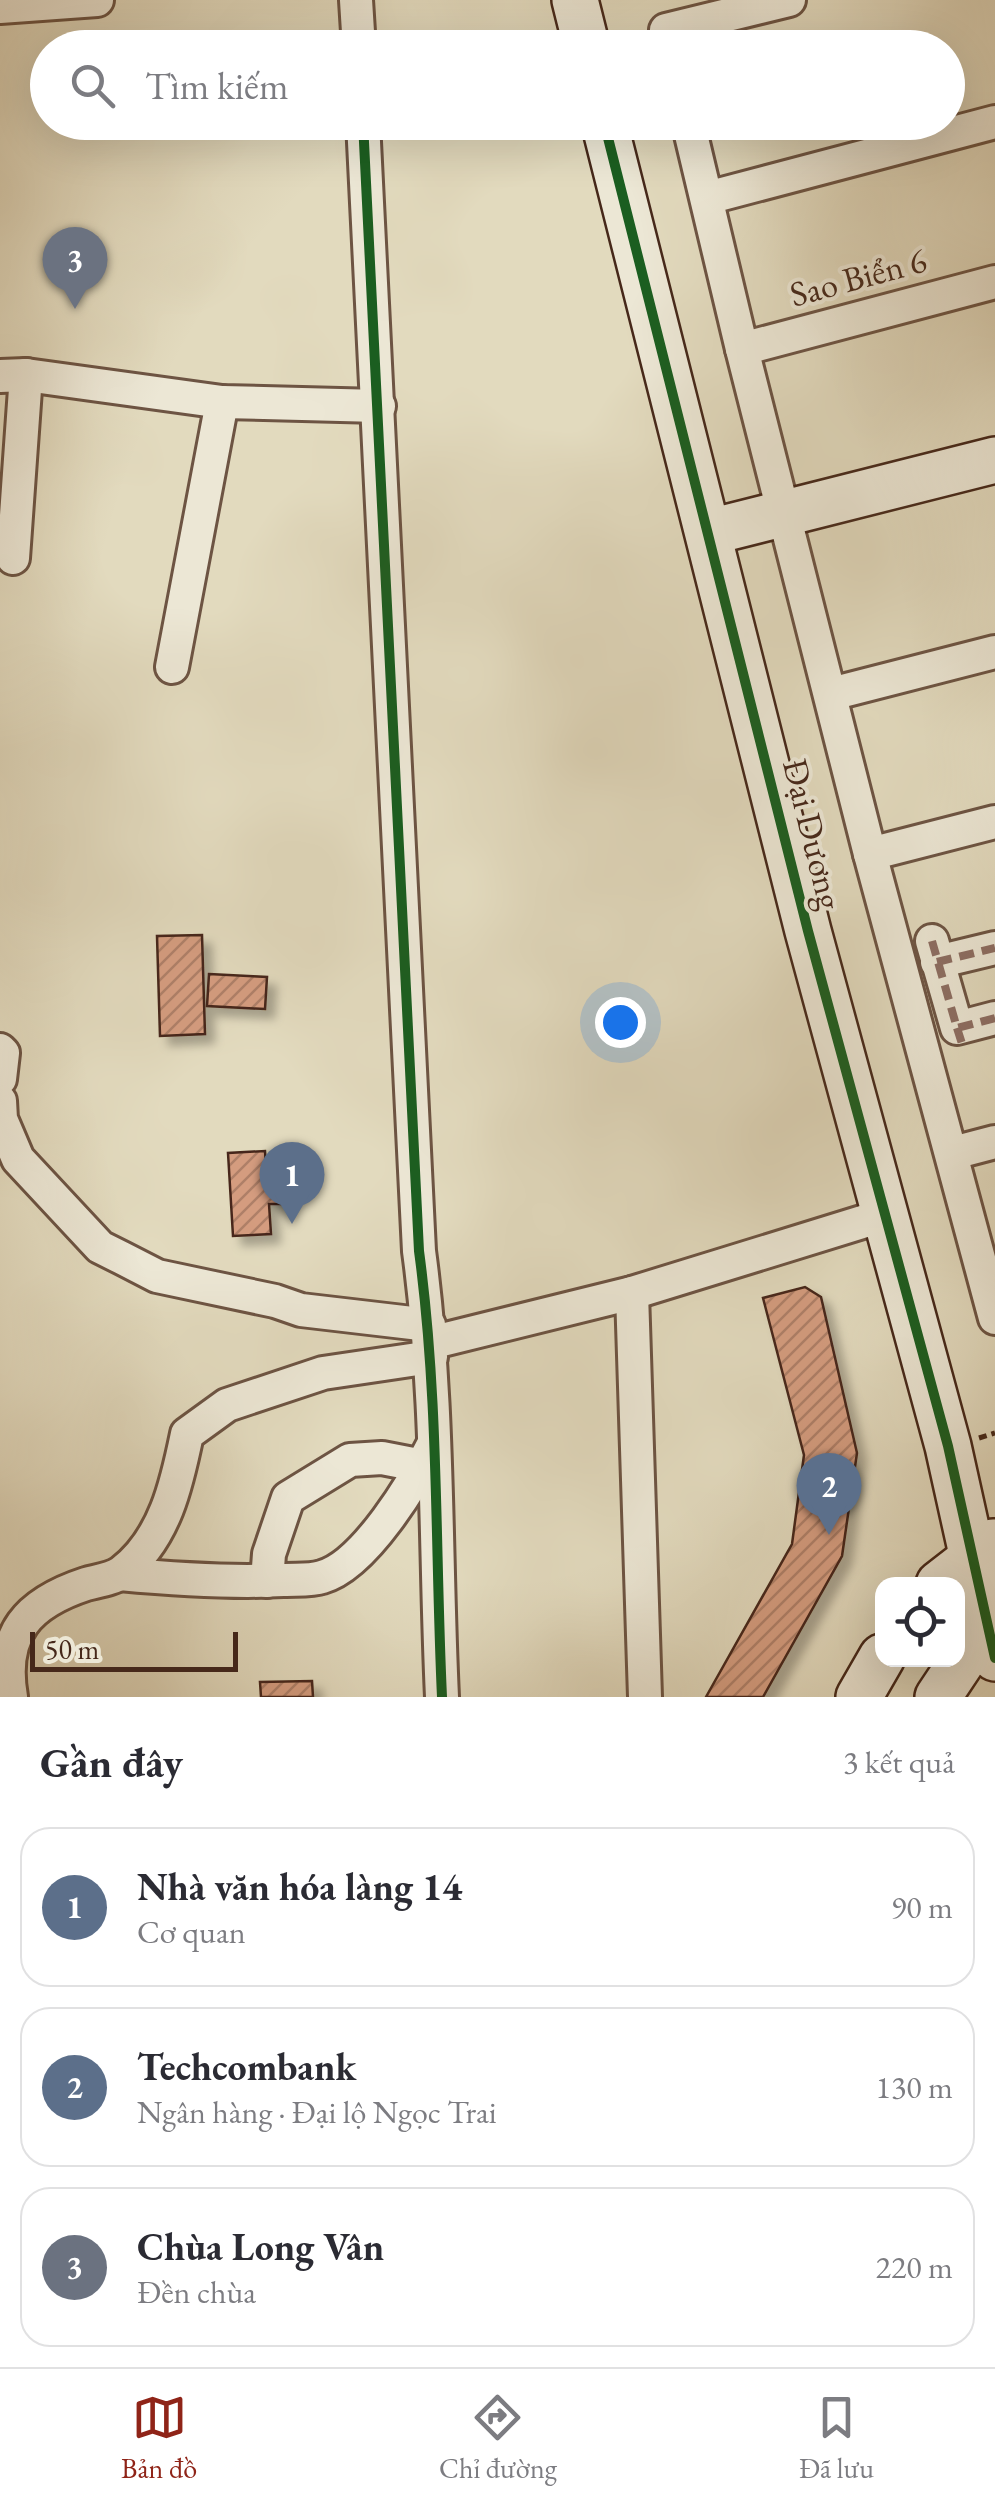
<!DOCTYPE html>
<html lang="vi">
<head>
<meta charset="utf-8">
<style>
  body { margin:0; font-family:"EB Garamond",serif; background:#f7f7f7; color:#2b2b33 }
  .controls { position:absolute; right:30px; bottom:30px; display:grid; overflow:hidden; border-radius:20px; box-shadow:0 10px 40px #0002 }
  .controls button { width:90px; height:90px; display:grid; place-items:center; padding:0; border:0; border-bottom:2px solid #e1e1e2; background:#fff; color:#2b2b33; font:50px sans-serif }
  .scale { position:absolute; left:30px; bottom:25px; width:208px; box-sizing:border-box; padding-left:10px; border:5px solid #46281a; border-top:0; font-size:28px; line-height:35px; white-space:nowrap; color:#46281a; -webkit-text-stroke:8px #ece7d5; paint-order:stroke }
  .you { position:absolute; left:620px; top:1022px; width:35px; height:35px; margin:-25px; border:8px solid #fff; border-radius:50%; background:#1a73e8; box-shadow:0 0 0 15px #1a73e833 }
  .badge { display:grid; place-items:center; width:65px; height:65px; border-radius:50%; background:#8f2418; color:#fff; font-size:32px; font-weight:700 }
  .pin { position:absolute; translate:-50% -82px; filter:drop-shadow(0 2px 5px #0008) }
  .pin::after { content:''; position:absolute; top:52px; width:35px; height:30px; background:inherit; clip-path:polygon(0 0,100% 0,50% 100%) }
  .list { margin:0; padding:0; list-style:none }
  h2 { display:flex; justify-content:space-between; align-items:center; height:130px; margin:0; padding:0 40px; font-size:42px }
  h2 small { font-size:32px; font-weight:400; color:#7c7c81 }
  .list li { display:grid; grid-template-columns:65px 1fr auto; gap:30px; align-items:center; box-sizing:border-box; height:160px; margin:0 20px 20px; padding:0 20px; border:2px solid #e1e1e2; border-radius:30px }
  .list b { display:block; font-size:38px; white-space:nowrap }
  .list p { margin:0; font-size:32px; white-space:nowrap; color:#7c7c81 }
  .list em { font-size:32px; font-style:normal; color:#7c7c81 }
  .icon { flex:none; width:55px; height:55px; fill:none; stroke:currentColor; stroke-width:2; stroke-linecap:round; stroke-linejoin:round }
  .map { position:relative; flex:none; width:995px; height:1697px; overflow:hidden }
  .search { position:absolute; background:#fff; box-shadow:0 10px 40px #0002; left:30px; right:30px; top:30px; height:110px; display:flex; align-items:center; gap:25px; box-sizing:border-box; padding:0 35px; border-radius:55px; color:#7c7c81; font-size:38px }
  .sheet { height:670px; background:#fff }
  nav { display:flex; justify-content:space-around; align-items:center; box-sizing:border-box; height:140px; border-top:2px solid #e1e1e2; background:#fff; font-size:28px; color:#7c7c81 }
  nav a { display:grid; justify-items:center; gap:5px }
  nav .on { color:#8f2418 }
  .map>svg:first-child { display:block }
</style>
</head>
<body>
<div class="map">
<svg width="995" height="1697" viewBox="0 0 995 1697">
  <defs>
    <pattern id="building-hatch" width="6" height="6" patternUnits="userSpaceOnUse" patternTransform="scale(2.5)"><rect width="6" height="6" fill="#d49c7f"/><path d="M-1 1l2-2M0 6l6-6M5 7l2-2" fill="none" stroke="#ae7f67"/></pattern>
    <filter id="shadow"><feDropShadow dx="9" dy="9" stdDeviation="5" flood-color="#0004"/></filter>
  </defs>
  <rect width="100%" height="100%" fill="#e2dabe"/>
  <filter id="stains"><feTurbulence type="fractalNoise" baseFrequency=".002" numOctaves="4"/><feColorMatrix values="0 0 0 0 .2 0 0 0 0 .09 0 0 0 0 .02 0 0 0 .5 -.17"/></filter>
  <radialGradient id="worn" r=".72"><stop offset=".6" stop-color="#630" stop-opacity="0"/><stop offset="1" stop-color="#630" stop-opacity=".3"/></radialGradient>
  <g fill="url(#building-hatch)" stroke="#46281a" stroke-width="2.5" filter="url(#shadow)">
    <path d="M202 935 205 1034 160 1036 157 936Z"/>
    <path d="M209 974 267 977 265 1009 207 1006Z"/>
    <path d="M265 1151 267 1181 279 1180 281 1204H269L271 1234 233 1236 228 1153Z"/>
    <path d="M805 1287 821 1297 857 1453 842 1556 763 1697H706L792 1544 804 1455 763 1298Z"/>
    <path d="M312 1681 313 1697H261L260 1682Z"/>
  </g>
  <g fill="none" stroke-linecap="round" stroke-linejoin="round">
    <g stroke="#6d5443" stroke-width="38">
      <g id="street">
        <path d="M356 0 359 48"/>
        <path d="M0 7 97 0"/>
        <path d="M666 30 789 0"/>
        <path d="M363 122 419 1251C439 1399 435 1548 442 1697"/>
        <path d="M688 122 742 349 870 854 995 1318"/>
        <path d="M707 198 995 122"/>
        <path d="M742 349 995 282"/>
        <path d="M0 376 26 375 222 402 379 406"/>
        <path d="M13 558 26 375"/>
        <path d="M172 667 222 402"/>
        <path d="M831 694 995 652"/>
        <path d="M870 854 995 822"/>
        <path d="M932 941 957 1028 995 1018"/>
        <path d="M937 962 995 948"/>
        <path d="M0 1050 3 1053 0 1079"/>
        <path d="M0 1101 1 1119 18 1159 100 1247 122 1258 157 1276 275 1301 301 1310 429 1325"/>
        <path d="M953 1153 995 1142"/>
        <path d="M632 1293 645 1697"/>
        <path d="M430 1343 632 1293 888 1214"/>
        <path d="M120 1574C174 1579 229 1583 283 1580 295 1579 310 1581 322 1577 365 1565 415 1481 434 1443"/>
        <path d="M267 1581 269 1554 288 1498 350 1460 382 1458 423 1466"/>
        <path d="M11 1697C0 1633 28 1603 86 1584 97 1581 113 1579 122 1572 165 1539 177 1483 187 1434L227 1405 323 1373 431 1357"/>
      </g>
    </g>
    <g stroke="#46281a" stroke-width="50">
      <g id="secondary">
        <path d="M575 0 587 48"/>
        <path d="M604 122 808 931 948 1446 995 1658"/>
        <path d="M710 532 995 460"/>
        <path d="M939 1584 993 1542"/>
        <path d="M859 1697 882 1657"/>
        <path d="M938 1697 964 1658 995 1628"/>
      </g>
    </g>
    <path stroke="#46281a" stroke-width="5" stroke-dasharray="8 5" stroke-linecap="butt" d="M979 1438 995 1433"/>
    <use href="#street" stroke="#ece7d5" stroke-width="32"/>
    <use href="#secondary" stroke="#ece7d5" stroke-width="45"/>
    <g stroke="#8d6e63" stroke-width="8" stroke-dasharray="15 8" stroke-linecap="butt">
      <path d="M932 941 957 1028 995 1018"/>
      <path d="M937 962 995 948"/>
      <path d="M957 1028 964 1050"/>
    </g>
    <g stroke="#ece7d5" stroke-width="16">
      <g id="cycleway">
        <path d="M363 122 419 1251C439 1399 435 1548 442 1697"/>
        <path d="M604 122 808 931 948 1446 995 1658"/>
      </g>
    </g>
    <use href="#cycleway" stroke="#1b5e20" stroke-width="10"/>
  </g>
  <g text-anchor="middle" stroke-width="8" stroke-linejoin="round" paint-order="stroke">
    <g font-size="35" fill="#46281a" stroke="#ece7d5">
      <text transform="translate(858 277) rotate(-15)" y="12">Sao Biển 6</text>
      <text transform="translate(813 834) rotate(76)" y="12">Đại Dương</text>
    </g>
  </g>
  <rect width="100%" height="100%" filter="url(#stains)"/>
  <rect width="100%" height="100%" fill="url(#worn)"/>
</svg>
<div class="controls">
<button><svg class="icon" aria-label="locate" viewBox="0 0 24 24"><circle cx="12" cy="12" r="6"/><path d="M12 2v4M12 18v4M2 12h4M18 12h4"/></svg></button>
</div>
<div class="scale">50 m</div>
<div class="you"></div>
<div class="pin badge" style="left:292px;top:1224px;background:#5c6f8a">1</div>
<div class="pin badge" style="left:829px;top:1535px;background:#5c6f8a">2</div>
<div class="pin badge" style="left:75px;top:309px;background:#6b7280">3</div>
<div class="search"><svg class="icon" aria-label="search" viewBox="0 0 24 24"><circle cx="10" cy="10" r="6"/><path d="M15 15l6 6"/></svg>Tìm kiếm</div>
</div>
<section class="sheet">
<h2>Gần đây<small>3 kết quả</small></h2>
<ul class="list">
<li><span class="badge" style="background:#5c6f8a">1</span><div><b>Nhà văn hóa làng 14</b><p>Cơ quan</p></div><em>90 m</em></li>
<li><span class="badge" style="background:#5c6f8a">2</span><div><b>Techcombank</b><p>Ngân hàng · Đại lộ Ngọc Trai</p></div><em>130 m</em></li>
<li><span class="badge" style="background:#6b7280">3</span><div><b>Chùa Long Vân</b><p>Đền chùa</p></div><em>220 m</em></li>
</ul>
</section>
<nav>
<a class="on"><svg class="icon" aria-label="map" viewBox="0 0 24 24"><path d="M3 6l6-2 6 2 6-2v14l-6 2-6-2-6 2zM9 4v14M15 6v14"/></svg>Bản đồ</a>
<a><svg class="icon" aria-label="directions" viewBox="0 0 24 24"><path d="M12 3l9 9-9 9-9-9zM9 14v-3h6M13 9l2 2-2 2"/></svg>Chỉ đường</a>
<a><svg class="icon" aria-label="saved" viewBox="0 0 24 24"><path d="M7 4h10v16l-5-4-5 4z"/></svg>Đã lưu</a>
</nav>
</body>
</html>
